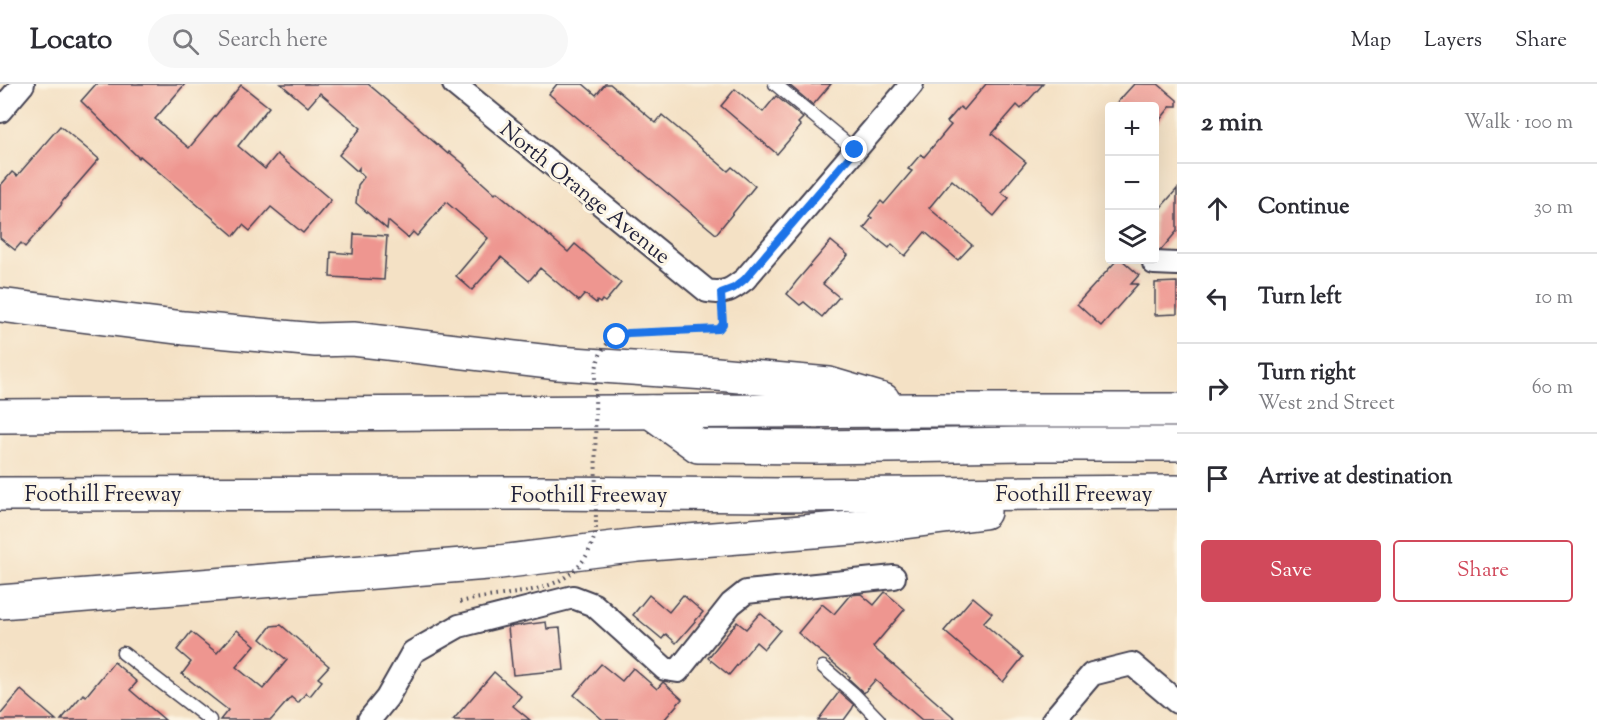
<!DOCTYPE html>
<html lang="en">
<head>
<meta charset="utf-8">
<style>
  body { margin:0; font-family:"Sorts Mill Goudy",serif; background:#f7f7f7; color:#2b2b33 }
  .controls { position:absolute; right:18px; top:18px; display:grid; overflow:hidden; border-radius:6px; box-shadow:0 6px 24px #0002 }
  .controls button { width:54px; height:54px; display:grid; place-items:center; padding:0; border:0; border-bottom:2px solid #e1e1e2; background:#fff; color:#2b2b33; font:30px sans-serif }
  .stop { position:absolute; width:18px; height:18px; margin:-14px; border:4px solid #1a73e8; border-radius:50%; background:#fff }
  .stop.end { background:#1a73e8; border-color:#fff; box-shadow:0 2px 6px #0008 }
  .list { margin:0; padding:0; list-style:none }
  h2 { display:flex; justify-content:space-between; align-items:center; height:78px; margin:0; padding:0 24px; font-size:26px }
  h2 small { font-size:20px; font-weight:400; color:#7c7c81 }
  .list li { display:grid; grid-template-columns:39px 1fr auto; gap:18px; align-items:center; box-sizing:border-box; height:90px; padding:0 24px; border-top:2px solid #e1e1e2 }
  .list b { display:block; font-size:22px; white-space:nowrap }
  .list p { margin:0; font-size:20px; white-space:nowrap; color:#7c7c81 }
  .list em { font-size:20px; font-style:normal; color:#7c7c81 }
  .actions { display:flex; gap:12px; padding:18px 24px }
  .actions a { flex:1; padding:14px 0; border:2px solid #d1495b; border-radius:6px; text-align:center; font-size:21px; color:#d1495b }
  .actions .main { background:#d1495b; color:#fff }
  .icon { flex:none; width:33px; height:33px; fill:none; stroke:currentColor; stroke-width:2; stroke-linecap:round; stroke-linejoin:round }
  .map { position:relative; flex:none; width:1177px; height:636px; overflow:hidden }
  header { display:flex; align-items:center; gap:36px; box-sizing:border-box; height:84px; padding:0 30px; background:#fff; border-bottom:2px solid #e1e1e2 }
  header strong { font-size:28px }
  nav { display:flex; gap:33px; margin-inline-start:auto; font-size:21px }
  .search { width:420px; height:54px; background:#f7f7f7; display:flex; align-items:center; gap:15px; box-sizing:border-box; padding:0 21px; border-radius:33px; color:#7c7c81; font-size:22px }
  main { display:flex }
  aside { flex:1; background:#fff }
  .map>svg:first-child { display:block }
</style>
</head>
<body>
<header>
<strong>Locato</strong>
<div class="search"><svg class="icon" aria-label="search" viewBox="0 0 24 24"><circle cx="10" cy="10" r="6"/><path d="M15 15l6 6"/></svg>Search here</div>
<nav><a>Map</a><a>Layers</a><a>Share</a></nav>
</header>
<main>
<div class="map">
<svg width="1177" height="636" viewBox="0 0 1177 636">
  <rect width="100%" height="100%" fill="#fcf5e5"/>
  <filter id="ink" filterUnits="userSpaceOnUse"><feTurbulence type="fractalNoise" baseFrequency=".0167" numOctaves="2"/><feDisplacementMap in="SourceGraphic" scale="12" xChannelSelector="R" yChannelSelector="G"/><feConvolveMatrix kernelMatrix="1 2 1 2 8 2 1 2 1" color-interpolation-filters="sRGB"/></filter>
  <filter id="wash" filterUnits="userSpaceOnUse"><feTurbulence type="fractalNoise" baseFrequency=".008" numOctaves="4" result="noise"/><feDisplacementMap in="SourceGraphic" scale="24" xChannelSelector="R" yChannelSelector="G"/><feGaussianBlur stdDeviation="1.35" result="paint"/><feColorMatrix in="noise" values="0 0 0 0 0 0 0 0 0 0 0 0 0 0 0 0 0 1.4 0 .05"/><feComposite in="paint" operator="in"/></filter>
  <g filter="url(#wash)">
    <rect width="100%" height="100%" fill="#f4e1c5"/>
    <g id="blocks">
      <g fill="#ee9690">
        <path d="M96 0H185L155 35 189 64 241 1 269 23 238 62 265 85 277 70 331 116 303 149 271 123 250 147 243 141 234 152 140 72 139 74 81 17Z"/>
        <path d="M281 0H368L419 43 418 44 448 70 449 68 465 81 464 82 495 110 497 108 568 168 575 160 621 199 605 218 602 216 600 219 597 217 596 219 585 210 579 217 540 184 529 197 501 173 472 206 456 192 488 154 446 118 417 152 413 148 408 154 388 137 387 145 356 119 358 101 364 93 359 88V84L357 87 339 71 361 44 320 9 308 23Z"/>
        <path d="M557 0H583L596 11 605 0H610L656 39 662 31 728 87 732 83 755 102 716 150 549 10Z"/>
        <path d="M788 0H831L813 21Z"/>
        <path d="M986 0H1043L1021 25 1017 21 992 50 1026 78 1001 108 1009 114 994 132 952 96 929 124 972 161 958 176 925 148 905 172 892 160 889 164 864 144 872 134 869 132 881 117 884 120 912 87 908 85 921 70 924 73 951 41 947 38 960 23 964 26Z"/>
        <path d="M1134 0H1158L1177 16V22H1171L1155 42V22H1114Z"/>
        <path d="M735 5 763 28 776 12 803 34 798 39 801 42 777 70 721 22Z"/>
        <path d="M60 42 99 75 61 119 62 120 25 163 21 159 15 166 0 154V102L12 88 17 92Z"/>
        <path d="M1177 105V147L1161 166H1155V130Z"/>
        <path d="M354 150 387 152 384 196 330 193 331 168 353 170Z"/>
        <path d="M831 157 848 171 823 200 839 213 822 233 804 218 800 221 787 210 796 198Z"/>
        <path d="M1117 176H1122L1139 191 1131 200H1138L1101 242 1077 220Z"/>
        <path d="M1177 198V230L1155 231V199Z"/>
        <path d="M885 508 905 525 873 563 957 636H922L875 596 864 609 849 595 850 593 798 549 822 520 834 530 850 511 861 510 874 521Z"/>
        <path d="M649 511 669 528 683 511 703 528 676 559 666 550 662 555 633 531Z"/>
        <path d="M973 513 992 529 983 539 1023 573 1003 598 944 547Z"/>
        <path d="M760 529 780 546 764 565 756 558 729 591 708 574 737 538 746 545Z"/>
        <path d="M546 538 547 545 560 544 564 586 513 591 508 543Z"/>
        <path d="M281 541 329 582 318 594 322 597 310 612 306 609 298 619 291 613 271 636H220L228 626 182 590 191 578 177 566 191 548 217 569 237 546 255 561 236 583 263 605 287 576 261 555 271 542Z"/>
        <path d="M114 578 137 598 130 606 165 636H61L83 610 86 612Z"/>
        <path d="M601 580 622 597 633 584 657 605 663 598 682 615 664 636H603L574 611Z"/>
        <path d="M494 588 521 612 513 622 530 636H453Z"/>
        <path d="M21 606 56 636H0V631Z"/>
        <path d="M839 608 854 621 852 625 844 636H818Z"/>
      </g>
    </g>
  </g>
  <g filter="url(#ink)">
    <use href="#blocks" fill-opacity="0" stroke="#423f50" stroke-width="1.5"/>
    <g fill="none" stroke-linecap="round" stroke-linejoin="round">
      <g stroke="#423f50" stroke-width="15">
        <g id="lane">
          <path d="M775 0 855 66"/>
          <path d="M123 569 210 636"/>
          <path d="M823 583 853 609 879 636"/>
        </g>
      </g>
      <g stroke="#423f50" stroke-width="26">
        <g id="street">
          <path d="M454 0 707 207C725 210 731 206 745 195L912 0"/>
          <path d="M0 27 23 0"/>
          <path d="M1154 179 1177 180"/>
          <path d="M369 636 387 614 413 568 459 542 573 513 594 521 665 585 678 587 731 520 746 508 894 493"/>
          <path d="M1053 636 1092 590 1132 580 1177 618"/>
        </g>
      </g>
      <g stroke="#423f50" stroke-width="36">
        <g id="highway">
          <path d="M0 221 184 244 316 256 353 255 558 279 706 289 829 300 883 316"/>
          <path d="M651 328 698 362 819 363 1024 360H1177"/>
          <path d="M0 332 916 326H1177"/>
          <path d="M0 410 543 409 781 411 1177 408"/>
          <path d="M0 518 500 478 638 461 864 443 984 428"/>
        </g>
      </g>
      <path stroke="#423f50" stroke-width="4" stroke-dasharray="1.5 4.5" stroke-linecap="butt" d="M615 254 628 249 719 245 723 240 722 230"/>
      <use href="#lane" stroke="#fff" stroke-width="12"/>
      <use href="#street" stroke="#fff" stroke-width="22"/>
      <use href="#highway" stroke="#fff" stroke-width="33"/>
      <path stroke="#423f50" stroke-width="4" stroke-dasharray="1.5 4.5" stroke-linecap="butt" d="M460 518C513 505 581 516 596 446L595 291C597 279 599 269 607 260"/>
    </g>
  </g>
  <g fill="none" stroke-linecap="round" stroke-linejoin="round" filter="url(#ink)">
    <path stroke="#1a73e8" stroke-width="8" d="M617 253 628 249 719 245 723 240 721 209 734 204 745 195 855 66"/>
  </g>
  <g text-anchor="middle" stroke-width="6" stroke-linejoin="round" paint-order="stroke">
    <g font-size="22" fill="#22223b" stroke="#fcf5e5">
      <text transform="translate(586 108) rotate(39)" y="8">North Orange Avenue</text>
      <text x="103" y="417">Foothill Freeway</text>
      <text x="1074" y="417">Foothill Freeway</text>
      <text x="589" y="418">Foothill Freeway</text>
    </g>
  </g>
</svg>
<div class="controls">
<button>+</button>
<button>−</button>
<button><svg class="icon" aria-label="layers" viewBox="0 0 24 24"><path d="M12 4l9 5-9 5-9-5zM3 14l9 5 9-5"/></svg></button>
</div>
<div class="stop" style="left:617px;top:253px"></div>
<div class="stop end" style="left:855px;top:66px"></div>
</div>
<aside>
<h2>2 min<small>Walk · 100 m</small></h2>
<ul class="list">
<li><svg class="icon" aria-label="ahead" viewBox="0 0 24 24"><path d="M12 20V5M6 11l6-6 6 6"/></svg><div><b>Continue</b></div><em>30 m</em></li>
<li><svg class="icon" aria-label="left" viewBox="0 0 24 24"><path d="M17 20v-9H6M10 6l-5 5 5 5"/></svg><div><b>Turn left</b></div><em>10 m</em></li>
<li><svg class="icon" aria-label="right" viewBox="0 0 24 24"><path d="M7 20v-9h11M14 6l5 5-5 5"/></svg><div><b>Turn right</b><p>West 2nd Street</p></div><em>60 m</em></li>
<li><svg class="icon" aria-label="arrive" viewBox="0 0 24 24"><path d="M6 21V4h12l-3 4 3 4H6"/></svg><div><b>Arrive at destination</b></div></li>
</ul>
<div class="actions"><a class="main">Save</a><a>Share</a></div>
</aside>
</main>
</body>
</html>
